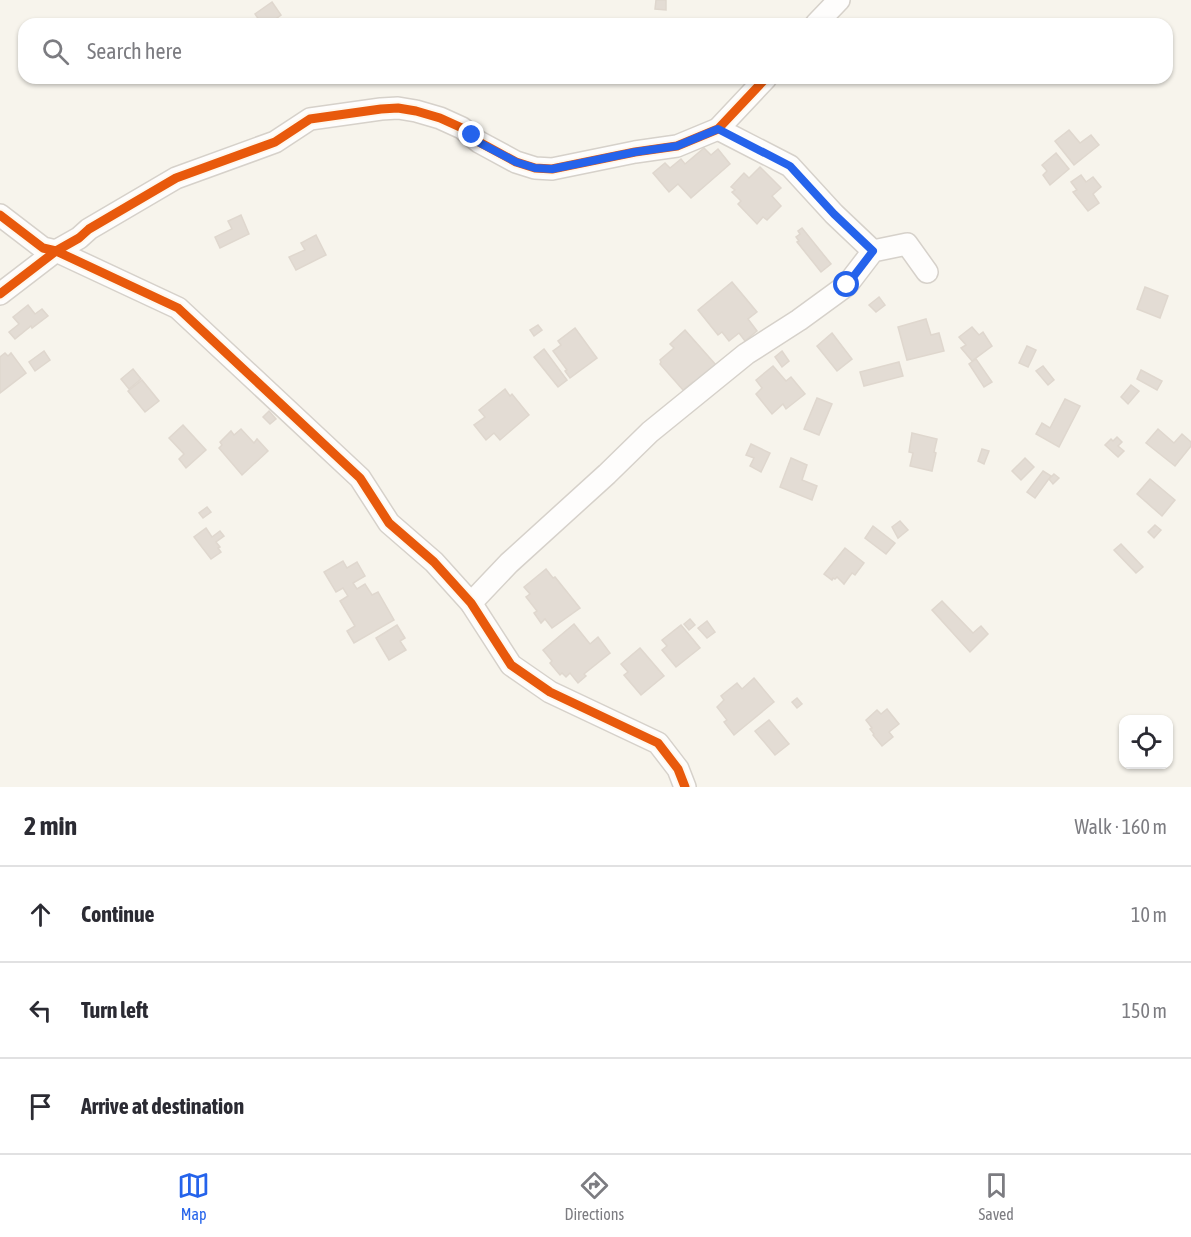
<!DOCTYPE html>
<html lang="en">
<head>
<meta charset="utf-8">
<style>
  body { margin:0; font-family:"Asap Condensed",sans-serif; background:#f2f2f3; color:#2b2b33 }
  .controls { position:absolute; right:18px; bottom:18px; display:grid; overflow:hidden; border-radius:12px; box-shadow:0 2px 4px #0004 }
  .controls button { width:54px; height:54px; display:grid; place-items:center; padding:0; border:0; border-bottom:2px solid #e1e1e2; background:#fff; color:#2b2b33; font:30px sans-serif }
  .stop { position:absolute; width:18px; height:18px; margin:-14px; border:4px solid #2563eb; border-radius:50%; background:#fff }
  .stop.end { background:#2563eb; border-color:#fff; box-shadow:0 2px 6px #0008 }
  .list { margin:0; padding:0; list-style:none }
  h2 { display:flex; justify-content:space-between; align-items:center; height:78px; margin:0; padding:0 24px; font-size:26px }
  h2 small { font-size:20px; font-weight:400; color:#7c7c81 }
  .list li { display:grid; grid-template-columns:39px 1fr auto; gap:18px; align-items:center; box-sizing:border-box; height:96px; padding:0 24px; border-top:2px solid #e1e1e2 }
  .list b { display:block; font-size:22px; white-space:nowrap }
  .list em { font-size:20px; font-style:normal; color:#7c7c81 }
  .icon { flex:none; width:33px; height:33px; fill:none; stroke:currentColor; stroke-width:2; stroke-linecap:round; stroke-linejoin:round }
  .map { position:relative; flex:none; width:1191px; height:787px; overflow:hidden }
  .search { position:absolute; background:#fff; box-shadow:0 2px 4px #0004; left:18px; right:18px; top:18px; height:66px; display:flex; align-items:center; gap:15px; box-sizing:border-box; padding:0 21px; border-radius:18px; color:#7c7c81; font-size:22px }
  .sheet { height:366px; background:#fff }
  nav { display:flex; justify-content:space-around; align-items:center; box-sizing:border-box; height:84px; border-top:2px solid #e1e1e2; background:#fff; font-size:16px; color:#7c7c81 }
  nav a { display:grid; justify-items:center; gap:3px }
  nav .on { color:#2563eb }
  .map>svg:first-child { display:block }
</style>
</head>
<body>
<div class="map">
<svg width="1191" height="787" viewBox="0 0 1191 787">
  <rect width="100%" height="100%" fill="#f7f4ec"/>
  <g fill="#e3dcd4" stroke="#dfd7ce" stroke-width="1.5">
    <path d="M656 0H666V10L655 9Z"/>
    <path d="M272 2 281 15 269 24H262L255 14Z"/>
    <path d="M1069 130 1080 143 1091 135 1099 145 1074 165 1055 141Z"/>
    <path d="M704 148 711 155 718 149 730 164 691 198 678 184 669 192 653 173 665 163 670 168 681 159 685 164Z"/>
    <path d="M1056 153 1069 169 1050 185 1043 175 1047 171 1042 165Z"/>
    <path d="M760 167 781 188 772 196 781 206 767 220 763 217 757 224 738 204 741 201 732 192 735 190 731 187 744 173 749 178Z"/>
    <path d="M1081 175 1086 182 1093 177 1101 187 1093 194 1099 203 1088 211 1073 192 1077 190 1071 182Z"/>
    <path d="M241 215 249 234 220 248 215 237 232 229 228 221Z"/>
    <path d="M802 228 831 264 821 272 797 242 799 241 796 237 800 234 798 231Z"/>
    <path d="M316 235 326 255 296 270 289 257 305 250 301 243Z"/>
    <path d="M732 282 757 312 748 319 757 331 745 341 739 333 729 341 722 332 718 335 698 310Z"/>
    <path d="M1145 287 1168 296 1160 318 1137 309Z"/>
    <path d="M879 297 885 305 876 312 869 305Z"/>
    <path d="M28 305 35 314 42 309 48 316 32 328 31 326 15 339 9 332 19 324 13 317Z"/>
    <path d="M926 319 931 335 939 333 944 351 907 360 898 327Z"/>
    <path d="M538 325 542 330 534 336 530 330Z"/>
    <path d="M972 327 979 335 983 332 992 346 972 361 961 348 966 345 959 337Z"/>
    <path d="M575 328 597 358 570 378 565 371 567 370 553 351 561 345 558 341Z"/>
    <path d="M685 330 716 365 696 386 693 382 683 390 660 364 661 362 660 360 674 348 670 344Z"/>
    <path d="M832 333 852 359 837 371 817 346Z"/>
    <path d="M1027 346 1036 350 1028 367 1019 363Z"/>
    <path d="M544 349 567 380 558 387 534 357Z"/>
    <path d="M44 351 50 360 35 371 29 362Z"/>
    <path d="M782 351 789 361 782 367 775 357Z"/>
    <path d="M5 353 8 356 11 353 26 373 0 393V357Z"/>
    <path d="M976 359 992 382 984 387 969 364Z"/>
    <path d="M899 362 903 376 864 386 860 372Z"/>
    <path d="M773 366 786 381 791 377 805 394 786 409 783 404 772 414 756 394 762 388 756 380Z"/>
    <path d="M1043 366 1054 380 1048 385 1036 371Z"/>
    <path d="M133 369 141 379 129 389 121 379Z"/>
    <path d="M1141 370 1162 381 1157 390 1137 379Z"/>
    <path d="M142 380 159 401 145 412 128 391Z"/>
    <path d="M1131 385 1139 391 1128 404 1121 397Z"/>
    <path d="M505 389 510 396 512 394 529 415 500 440 494 433 486 440 474 425 485 417 479 410Z"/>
    <path d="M817 398 832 404 819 435 804 429Z"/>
    <path d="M1065 399 1080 406 1059 447 1036 434 1042 423 1050 428Z"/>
    <path d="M269 411 276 419 270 424 263 417Z"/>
    <path d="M183 425 206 450 186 468 179 459 184 454 169 438Z"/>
    <path d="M241 429 254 443 257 439 268 451 242 475 219 448 222 445 220 442 231 431 234 435Z"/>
    <path d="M1158 429 1174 443 1182 434 1191 442V446L1175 466 1146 443Z"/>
    <path d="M912 433 937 439 934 452 936 453 932 471 910 466 913 453 909 452Z"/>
    <path d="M1117 437 1122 442 1118 446 1124 451 1118 457 1105 445 1111 439 1113 441Z"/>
    <path d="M751 444 770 453 761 472 750 466 754 458 746 455Z"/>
    <path d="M982 449 989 451 984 464 978 461Z"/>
    <path d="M791 458 807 465 802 480 817 486 812 500 780 487Z"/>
    <path d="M1025 458 1034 467 1021 480 1012 471Z"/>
    <path d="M1043 471 1051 476 1035 498 1027 492Z"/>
    <path d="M1054 474 1059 478 1053 484 1049 479Z"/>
    <path d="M1150 479 1175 500 1162 516 1137 494Z"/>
    <path d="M207 507 211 512 203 518 199 513Z"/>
    <path d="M900 521 908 530 898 538 892 527Z"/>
    <path d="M1155 525 1161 530 1154 538 1148 532Z"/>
    <path d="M873 526 895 543 886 554 865 538Z"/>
    <path d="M206 528 212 537 220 531 224 536 216 542 220 547 218 548 221 552 211 559 194 537Z"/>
    <path d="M1121 544 1143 567 1136 573 1114 550Z"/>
    <path d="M845 548 864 563 855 575 852 573 844 584 837 577 835 579 833 578 832 580 824 574Z"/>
    <path d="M343 561 347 568 357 562 365 576 353 583 357 589 365 584 372 595 378 592 394 620 354 643 347 631 355 626 340 601 348 596 343 588 336 592 324 572Z"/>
    <path d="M546 569 553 578 555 577 580 608 552 628 545 619 541 623 534 613 537 611 526 597 530 594 524 587Z"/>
    <path d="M942 601 973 633 981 626 988 634 970 652 932 610Z"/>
    <path d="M690 619 695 625 689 630 684 624Z"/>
    <path d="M707 621 715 632 707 638 698 628Z"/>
    <path d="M574 624 590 644 598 637 610 653 584 674 586 676 578 683 570 673 566 677 562 673 560 675 550 663 552 661 543 650Z"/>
    <path d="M397 625 405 638 400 641 406 650 389 660 376 638Z"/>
    <path d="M681 625 700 648 676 667 662 650 667 646 662 640Z"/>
    <path d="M640 648 664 676 641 695 624 675 628 672 621 664Z"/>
    <path d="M754 678 774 702 734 735 724 722 727 720 717 707 724 700 721 696 737 683 742 689Z"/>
    <path d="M797 698 802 704 797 708 792 702Z"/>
    <path d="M887 709 899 724 889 732 893 737 882 746 873 735 874 734 870 729 872 728 866 720 877 710 881 714Z"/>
    <path d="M769 720 789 744 775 755 755 731Z"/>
  </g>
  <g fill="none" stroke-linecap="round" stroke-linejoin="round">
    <g stroke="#d6d1ca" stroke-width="24">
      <g id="street">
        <path d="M816 24 839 0"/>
        <path d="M718 129 790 166 834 214 873 251"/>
        <path d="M0 215 43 248 56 251 79 238 89 229 176 178 275 142 310 119 381 109 398 108 416 111 440 118 462 128 479 142 516 162 535 168 552 169 635 152 677 146 718 129 766 78"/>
        <path d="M0 294 56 251 178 308 360 478 389 523 434 562 471 603 511 665 550 692 658 743 678 769 685 787"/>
        <path d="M471 603 509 563 607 474 650 432 746 354 799 320 847 285 873 251 907 244 927 272"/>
      </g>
    </g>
    <use href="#street" stroke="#fefdfc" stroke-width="21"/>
    <g stroke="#fef8ee" stroke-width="13">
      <g id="cycleway">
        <path d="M0 215 43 248 56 251 79 238 89 229 176 178 275 142 310 119 381 109 398 108 416 111 440 118 462 128 479 142 516 162 535 168 552 169 635 152 677 146 718 129 766 78"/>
        <path d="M0 294 56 251 178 308 360 478 389 523 434 562 471 603 511 665 550 692 658 743 678 769 685 787"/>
      </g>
    </g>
    <use href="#cycleway" stroke="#e8590c" stroke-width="9"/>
  </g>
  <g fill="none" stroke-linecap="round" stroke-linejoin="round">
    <path stroke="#2563eb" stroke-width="8" d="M472 135 478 142 516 162 535 168 552 169 635 152 677 146 718 129 790 166 834 214 873 251 847 285"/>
  </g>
</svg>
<div class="controls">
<button><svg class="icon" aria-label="locate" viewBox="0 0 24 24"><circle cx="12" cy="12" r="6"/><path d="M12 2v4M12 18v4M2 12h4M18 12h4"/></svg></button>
</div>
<div class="stop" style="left:847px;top:285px"></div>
<div class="stop end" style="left:472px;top:135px"></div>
<div class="search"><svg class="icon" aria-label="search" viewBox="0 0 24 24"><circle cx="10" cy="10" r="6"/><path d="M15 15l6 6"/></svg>Search here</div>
</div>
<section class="sheet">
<h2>2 min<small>Walk · 160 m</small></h2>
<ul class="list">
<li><svg class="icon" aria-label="ahead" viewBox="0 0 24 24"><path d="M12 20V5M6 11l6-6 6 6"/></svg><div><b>Continue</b></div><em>10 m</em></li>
<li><svg class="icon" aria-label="left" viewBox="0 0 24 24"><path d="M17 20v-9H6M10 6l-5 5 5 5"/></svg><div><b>Turn left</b></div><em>150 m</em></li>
<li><svg class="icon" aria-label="arrive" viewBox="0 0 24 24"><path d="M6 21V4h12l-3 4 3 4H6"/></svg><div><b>Arrive at destination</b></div></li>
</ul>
</section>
<nav>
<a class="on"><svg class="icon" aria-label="map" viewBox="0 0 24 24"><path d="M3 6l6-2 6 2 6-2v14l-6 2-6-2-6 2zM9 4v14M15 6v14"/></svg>Map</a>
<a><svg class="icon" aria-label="directions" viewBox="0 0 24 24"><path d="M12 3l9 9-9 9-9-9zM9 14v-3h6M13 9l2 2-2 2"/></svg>Directions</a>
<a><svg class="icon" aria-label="saved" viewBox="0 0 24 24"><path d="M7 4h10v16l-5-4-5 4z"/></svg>Saved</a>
</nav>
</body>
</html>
